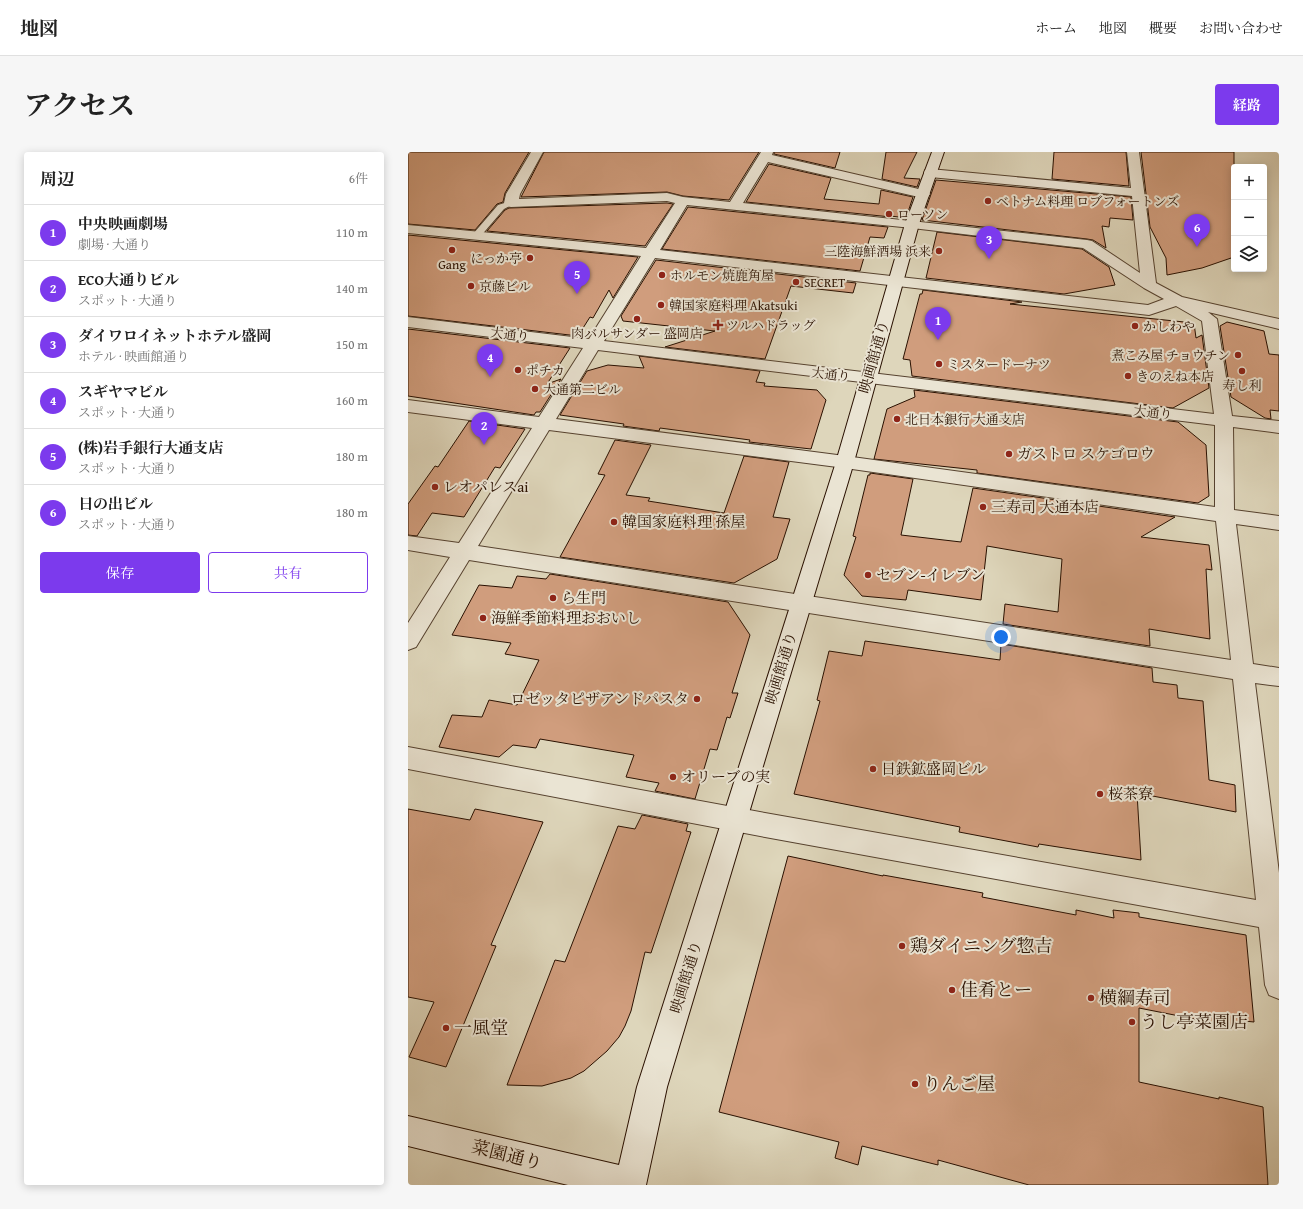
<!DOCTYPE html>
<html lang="ja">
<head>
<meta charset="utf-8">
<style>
  body { margin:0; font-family:"Gentium Book Plus","Noto Serif JP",serif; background:#f6f6f6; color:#222 }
  .controls { position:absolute; right:12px; top:12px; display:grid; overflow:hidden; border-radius:4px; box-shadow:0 2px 10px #0003 }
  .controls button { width:36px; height:36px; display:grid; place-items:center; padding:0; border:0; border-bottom:1px solid #e0e0e0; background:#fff; color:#222; font:20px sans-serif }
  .you { position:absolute; left:593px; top:485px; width:14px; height:14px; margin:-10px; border:3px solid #fff; border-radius:50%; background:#1a73e8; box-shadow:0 0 0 6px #1a73e833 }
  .badge { display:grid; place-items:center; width:26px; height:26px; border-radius:50%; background:#7c3aed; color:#fff; font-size:13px; font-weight:700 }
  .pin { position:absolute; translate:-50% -33px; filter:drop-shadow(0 1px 2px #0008) }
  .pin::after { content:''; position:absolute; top:21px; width:14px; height:12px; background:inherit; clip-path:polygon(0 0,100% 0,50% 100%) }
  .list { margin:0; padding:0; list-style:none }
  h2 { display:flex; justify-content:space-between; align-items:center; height:52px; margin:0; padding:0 16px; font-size:17px }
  h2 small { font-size:13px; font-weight:400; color:#767676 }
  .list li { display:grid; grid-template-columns:26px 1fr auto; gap:12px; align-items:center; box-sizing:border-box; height:56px; padding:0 16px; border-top:1px solid #e0e0e0 }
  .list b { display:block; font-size:15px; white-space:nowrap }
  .list p { margin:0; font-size:13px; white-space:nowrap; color:#767676 }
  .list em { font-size:13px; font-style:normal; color:#767676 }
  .actions { display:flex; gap:8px; padding:12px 16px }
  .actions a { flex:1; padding:9px 0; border:1px solid #7c3aed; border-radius:4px; text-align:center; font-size:14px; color:#7c3aed }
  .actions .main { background:#7c3aed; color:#fff }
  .icon { flex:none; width:22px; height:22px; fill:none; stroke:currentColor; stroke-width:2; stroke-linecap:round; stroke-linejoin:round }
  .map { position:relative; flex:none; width:871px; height:1033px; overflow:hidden; border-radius:4px }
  header { display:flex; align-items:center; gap:24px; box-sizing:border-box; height:56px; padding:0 20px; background:#fff; border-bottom:1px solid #e0e0e0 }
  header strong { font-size:19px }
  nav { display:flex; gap:22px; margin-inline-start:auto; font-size:14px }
  .intro { display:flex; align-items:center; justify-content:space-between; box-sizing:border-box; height:96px; padding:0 24px }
  h1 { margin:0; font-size:28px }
  .button { padding:10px 18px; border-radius:4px; background:#7c3aed; color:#fff; font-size:14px; font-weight:700 }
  main { display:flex; gap:24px; padding:0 24px }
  aside { flex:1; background:#fff; border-radius:4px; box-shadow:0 2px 10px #0003 }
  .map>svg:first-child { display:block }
</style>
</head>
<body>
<header>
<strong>地図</strong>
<nav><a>ホーム</a><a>地図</a><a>概要</a><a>お問い合わせ</a></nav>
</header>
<div class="intro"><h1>アクセス</h1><a class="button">経路</a></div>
<main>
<aside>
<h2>周辺<small>6件</small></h2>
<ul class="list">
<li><span class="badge">1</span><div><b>中央映画劇場</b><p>劇場 · 大通り</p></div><em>110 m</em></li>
<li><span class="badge">2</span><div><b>ECO大通りビル</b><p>スポット · 大通り</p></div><em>140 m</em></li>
<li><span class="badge">3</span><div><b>ダイワロイネットホテル盛岡</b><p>ホテル · 映画館通り</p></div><em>150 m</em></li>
<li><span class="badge">4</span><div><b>スギヤマビル</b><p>スポット · 大通り</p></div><em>160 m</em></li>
<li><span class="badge">5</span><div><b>(株)岩手銀行大通支店</b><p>スポット · 大通り</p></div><em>180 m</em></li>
<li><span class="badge">6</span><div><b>日の出ビル</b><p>スポット · 大通り</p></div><em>180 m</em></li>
</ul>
<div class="actions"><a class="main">保存</a><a>共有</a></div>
</aside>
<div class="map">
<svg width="871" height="1033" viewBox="0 0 871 1033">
  <rect width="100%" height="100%" fill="#ded6bb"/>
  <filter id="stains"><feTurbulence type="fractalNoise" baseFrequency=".005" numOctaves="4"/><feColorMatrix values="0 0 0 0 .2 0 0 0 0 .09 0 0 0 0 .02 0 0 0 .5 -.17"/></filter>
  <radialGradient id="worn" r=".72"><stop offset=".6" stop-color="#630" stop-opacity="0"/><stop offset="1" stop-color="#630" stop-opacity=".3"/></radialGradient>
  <g fill="#d09d7d" stroke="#291000">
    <path d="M0 0H121L97 41 95 50 89 52 67 78 0 72Z"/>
    <path d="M136 0H351L321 48 275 44 259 40 113 45Z"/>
    <path d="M366 0H432L427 16 366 2Z"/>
    <path d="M478 0H509L496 26 512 27 509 35 474 27Z"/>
    <path d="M646 0H718L721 34 644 27Z"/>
    <path d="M733 0H826V105L794 116 759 123 758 106 742 75Z"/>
    <path d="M361 12 423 26 416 47 471 52 473 38 505 45 498 66 483 64V65L338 50Z"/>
    <path d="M528 28 723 45 725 68 702 66 701 75 694 74 698 96 685 88 679 87 514 68Z"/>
    <path d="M259 51 265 52 237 94 79 79 97 58 101 56Z"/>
    <path d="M280 55 480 75 476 86 462 85 452 119 254 97Z"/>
    <path d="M529 80 674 97 701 115 707 133 656 142 518 126Z"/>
    <path d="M0 83 230 105 205 146 201 138 185 166 182 165 170 184 0 164Z"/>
    <path d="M248 108 448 131 445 141 383 134 357 207 257 195 307 179 215 169 213 164Z"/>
    <path d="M515 138 614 150 602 152 786 171 788 186 794 183 801 236 765 256 504 224 502 208 495 207 512 142H514Z"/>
    <path d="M819 170 856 179 861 202 871 203V259L862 258 863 267 857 266 823 245 812 174Z"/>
    <path d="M0 177 162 196 139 232 153 227 132 260H128L126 263 0 244Z"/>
    <path d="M231 204 352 219 348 230 357 231 356 234 409 238 418 248 403 297 341 290 342 288 252 276 251 279 215 274 216 272 152 263 179 219 200 213 236 216Z"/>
    <path d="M506 238 770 270 798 293 801 344 790 351 569 321V318L466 307 479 257 507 245Z"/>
    <path d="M61 269 117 277 92 316 87 315 56 365 24 361 9 384 0 383V352L27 314 30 315Z"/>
    <path d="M207 288 243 293 218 343 242 346 240 349 316 361 336 304 381 310 365 365 382 367 369 407 326 431 152 405 197 323 190 322Z"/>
    <path d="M462 321 505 327 493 383 553 390 565 336 767 365 733 385 801 393 804 418 798 417 802 487 741 477 742 494 595 472 597 452 650 460 654 407 579 394 573 448 500 438 498 448 454 444 436 423 448 385 445 384 460 323H462Z"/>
    <path d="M142 422 320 450 342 483 324 541H330L322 566 319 565 309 598 302 597 287 647 247 639 251 631 218 625 226 603 132 587 128 596 105 593 91 605 31 595 44 563 74 565 81 548 109 553 131 508 97 502 103 491 44 483 71 433 104 436 109 424 138 427Z"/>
    <path d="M457 489 592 508 593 492 744 516 745 530 769 533 770 546 795 549 801 628 827 633 828 660 729 641 733 708 631 692 630 695 551 680 552 675 386 642 412 549 409 548 421 499 454 504Z"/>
    <path d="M0 657 62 668 67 657 135 670 83 793 88 794 38 915 1 905 26 850 0 845Z"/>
    <path d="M234 663 280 672 278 679 283 680 243 801 237 800 223 859 217 874 211 885 199 899 176 919 163 926 134 934 99 933 147 808 157 810 210 674 227 677Z"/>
    <path d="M380 704 475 724V723L575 741 574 745 668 763V758L706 766 705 758 731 761V765L838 783 846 870 836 869 837 877 731 856V930L811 947V945L855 955 860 1033H621L530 1008V1013L454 994 450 1013 427 1006 431 990 311 960Z"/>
  </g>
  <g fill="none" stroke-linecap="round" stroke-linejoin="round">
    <g stroke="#56422f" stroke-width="2">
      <path id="lane" d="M103 49 107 51 96 57 71 86H65V82L90 53Z"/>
    </g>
    <g stroke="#56422f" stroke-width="2">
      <path id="street" d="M123 0H135L112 42 111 47 259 41 275 45 322 50 353 0H365L364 3 515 38 520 39 522 42 520 45 515 46 360 10 335 51 679 88 684 89 732 121 724 44 522 25 517 24 516 21 517 18 522 17 723 36 719 0H731L748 131 774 145 871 167V177L800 160 809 167 824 264 871 269V281L825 275 826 358 871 364V378L828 372 845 512 871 516V534L847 531 871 721V847L861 843 857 833 851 775 357 685 0 617V595L357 661 848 748 825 527 61 408 8 495 0 498V471L42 405 0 398V384L51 391 124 276 0 260V248L131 265 175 196 0 175V165L181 187 233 104 0 81V73L238 96 267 51 259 49 103 55 98 54 96 51 98 42ZM279 53 504 76 675 96 736 136 756 147 740 153 252 98ZM247 106 741 163 768 154 794 169 806 262 196 189ZM190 198 807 273V355L437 304 148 267ZM141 278 437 316 808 369 823 508 70 394Z"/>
    </g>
    <g stroke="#291000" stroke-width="2">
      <path id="secondary" d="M524 0H536L511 72 446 310 259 935 238 1033H160L0 994V964L211 1013 229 935 428 310 497 72Z"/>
    </g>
    <use href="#lane" fill="#eae4d3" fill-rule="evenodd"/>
    <use href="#street" fill="#eae4d3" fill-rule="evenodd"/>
    <use href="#secondary" fill="#eae4d3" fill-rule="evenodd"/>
  </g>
  <g fill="#8f2418" stroke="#eae4d3" stroke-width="1.5">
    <circle cx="580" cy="49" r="4"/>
    <circle cx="481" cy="62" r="4"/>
    <circle cx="44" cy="98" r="4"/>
    <circle cx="531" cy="99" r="4"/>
    <circle cx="122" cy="106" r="4"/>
    <circle cx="254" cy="123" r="4"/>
    <circle cx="388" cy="130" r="4"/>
    <circle cx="63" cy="134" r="4"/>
    <circle cx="253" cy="153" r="4"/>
    <circle cx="229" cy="167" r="4"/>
    <path d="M308 167h4v4h4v4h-4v4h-4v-4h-4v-4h4z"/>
    <circle cx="727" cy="174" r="4"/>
    <circle cx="830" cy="203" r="4"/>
    <circle cx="531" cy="212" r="4"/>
    <circle cx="110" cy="218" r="4"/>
    <circle cx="834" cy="219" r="4"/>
    <circle cx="720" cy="224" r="4"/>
    <circle cx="127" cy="237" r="4"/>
    <circle cx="489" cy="267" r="4"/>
    <circle cx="601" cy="302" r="4"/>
    <circle cx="27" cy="335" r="4"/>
    <circle cx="575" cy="355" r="4"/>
    <circle cx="206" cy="370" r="4"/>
    <circle cx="460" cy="423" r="4"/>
    <circle cx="145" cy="446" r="4"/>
    <circle cx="75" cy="466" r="4"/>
    <circle cx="289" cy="547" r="4"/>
    <circle cx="465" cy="617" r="4"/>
    <circle cx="265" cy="625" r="4"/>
    <circle cx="692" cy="642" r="4"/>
    <circle cx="494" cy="794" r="4"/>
    <circle cx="544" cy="838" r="4"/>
    <circle cx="683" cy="846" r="4"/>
    <circle cx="724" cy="870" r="4"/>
    <circle cx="38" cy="876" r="4"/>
    <circle cx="507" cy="932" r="4"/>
  </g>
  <g text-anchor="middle" stroke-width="4" stroke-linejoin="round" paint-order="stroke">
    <g font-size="13" fill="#291000" stroke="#eae4d3" text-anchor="start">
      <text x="588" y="54">ベトナム料理 ロブフォートンズ</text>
      <text x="489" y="67">ローソン</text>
      <text x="523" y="104" text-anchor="end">三陸海鮮酒場 浜来</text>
      <text x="114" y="111" text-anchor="end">にっか亭</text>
      <text x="44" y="117" text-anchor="middle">Gang</text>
      <text x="262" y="128">ホルモン焼鹿角屋</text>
      <text x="396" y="135">SECRET</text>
      <text x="71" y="139">京藤ビル</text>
      <text x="261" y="158">韓国家庭料理 Akatsuki</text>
      <text x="318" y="178">ツルハドラッグ</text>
      <text x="735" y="179">かしわや</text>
      <text x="229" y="186" text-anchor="middle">肉バルサンダー 盛岡店</text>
      <text x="822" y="208" text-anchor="end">煮こみ屋 チョウチン</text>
      <text x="539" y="217">ミスタードーナツ</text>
      <text x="118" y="223">ポチカ</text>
      <text x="728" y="229">きのえね本店</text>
      <text x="834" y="238" text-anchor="middle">寿し利</text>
      <text x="135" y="242">大通第二ビル</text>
      <text x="497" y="272">北日本銀行 大通支店</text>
    </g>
    <g font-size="13" fill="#291000" stroke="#eae4d3">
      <text transform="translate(102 182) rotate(7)" y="5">大通り</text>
      <text transform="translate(423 222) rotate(7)" y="5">大通り</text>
      <text transform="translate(745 260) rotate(7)" y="5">大通り</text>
    </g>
    <g font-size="15" fill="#291000" stroke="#eae4d3">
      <text transform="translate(466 205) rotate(-74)" y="5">映画館通り</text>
      <text transform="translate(373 516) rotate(-73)" y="5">映画館通り</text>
      <text transform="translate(278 825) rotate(-73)" y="5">映画館通り</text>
    </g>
    <g font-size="15" fill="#291000" stroke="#eae4d3" text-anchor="start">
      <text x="609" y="307">ガストロ スケゴロウ</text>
      <text x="35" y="340">レオパレスai</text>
      <text x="583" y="360">三寿司 大通本店</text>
      <text x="214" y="375">韓国家庭料理 孫屋</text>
      <text x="468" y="428">セブン-イレブン</text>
      <text x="153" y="451">ら生門</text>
      <text x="83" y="471">海鮮季節料理おおいし</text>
      <text x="281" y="552" text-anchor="end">ロゼッタピザアンドパスタ</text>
      <text x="473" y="622">日鉄鉱盛岡ビル</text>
      <text x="273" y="630">オリーブの実</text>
      <text x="700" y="647">桜茶寮</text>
    </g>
    <g font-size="18" fill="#291000" stroke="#eae4d3" text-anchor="start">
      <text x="502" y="800">鶏ダイニング惣吉</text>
      <text x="552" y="844">佳肴とー</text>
      <text x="691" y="852">横綱寿司</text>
      <text x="732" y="876">うし亭菜園店</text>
      <text x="46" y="882">一風堂</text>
      <text x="515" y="938">りんご屋</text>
    </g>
    <g font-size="18" fill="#291000" stroke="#eae4d3">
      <text transform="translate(99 1003) rotate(14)" y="6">菜園通り</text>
    </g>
  </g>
  <rect width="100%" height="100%" filter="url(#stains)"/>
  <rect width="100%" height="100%" fill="url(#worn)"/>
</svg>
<div class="controls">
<button>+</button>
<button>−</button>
<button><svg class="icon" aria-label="layers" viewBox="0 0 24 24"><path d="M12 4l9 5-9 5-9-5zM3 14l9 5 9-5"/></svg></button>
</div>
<div class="you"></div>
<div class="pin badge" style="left:530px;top:188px">1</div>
<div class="pin badge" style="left:76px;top:293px">2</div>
<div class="pin badge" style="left:581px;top:107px">3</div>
<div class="pin badge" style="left:82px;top:225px">4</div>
<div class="pin badge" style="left:169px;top:142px">5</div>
<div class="pin badge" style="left:789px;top:95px">6</div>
</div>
</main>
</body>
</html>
